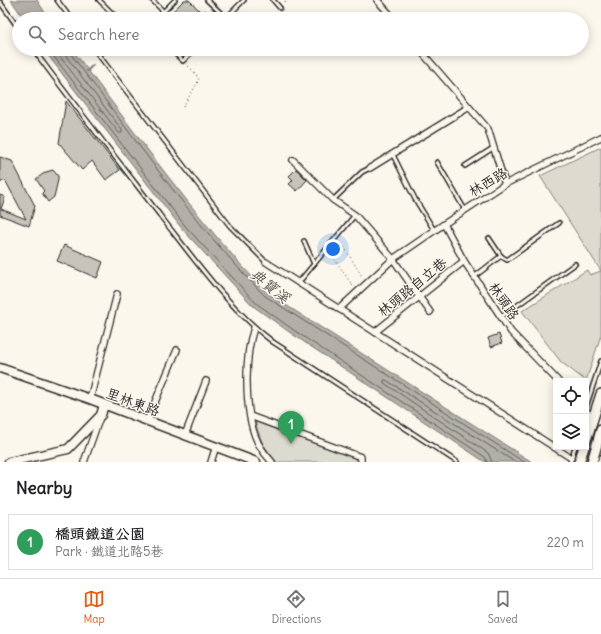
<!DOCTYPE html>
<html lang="en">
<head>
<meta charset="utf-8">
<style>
  body { margin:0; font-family:Delius,"LXGW WenKai TC",sans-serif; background:#f6f6f6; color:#202124 }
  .controls { position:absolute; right:12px; bottom:12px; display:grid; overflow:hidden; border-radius:0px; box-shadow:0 2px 10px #0003 }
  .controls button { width:36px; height:36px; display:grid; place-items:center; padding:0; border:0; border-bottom:1px solid #e0e0e0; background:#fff; color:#202124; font:20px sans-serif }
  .you { position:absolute; left:333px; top:249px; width:14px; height:14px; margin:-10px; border:3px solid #fff; border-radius:50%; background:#1a73e8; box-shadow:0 0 0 6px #1a73e833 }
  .badge { display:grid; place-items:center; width:26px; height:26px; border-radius:50%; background:#ea580c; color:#fff; font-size:13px; font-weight:700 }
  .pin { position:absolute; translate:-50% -33px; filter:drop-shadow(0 1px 2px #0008) }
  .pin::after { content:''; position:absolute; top:21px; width:14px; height:12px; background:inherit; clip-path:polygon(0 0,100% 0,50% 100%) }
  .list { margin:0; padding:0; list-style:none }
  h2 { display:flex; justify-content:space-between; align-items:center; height:52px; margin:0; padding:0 16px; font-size:17px }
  h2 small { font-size:13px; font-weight:400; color:#757577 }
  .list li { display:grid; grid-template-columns:26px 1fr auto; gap:12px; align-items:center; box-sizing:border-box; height:56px; margin:0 8px 8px; padding:0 8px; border:1px solid #e0e0e0; border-radius:0px }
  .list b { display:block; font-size:15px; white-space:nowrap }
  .list p { margin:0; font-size:13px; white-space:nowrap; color:#757577 }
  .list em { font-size:13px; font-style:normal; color:#757577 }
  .icon { flex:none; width:22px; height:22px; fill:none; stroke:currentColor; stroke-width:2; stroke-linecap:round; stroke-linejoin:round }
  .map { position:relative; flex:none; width:601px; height:462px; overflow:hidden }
  .search { position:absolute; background:#fff; box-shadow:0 2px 10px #0003; left:12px; right:12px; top:12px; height:44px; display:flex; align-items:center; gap:10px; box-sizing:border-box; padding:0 14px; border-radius:22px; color:#757577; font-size:15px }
  .sheet { height:116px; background:#fff }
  nav { display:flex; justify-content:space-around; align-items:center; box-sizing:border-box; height:56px; border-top:1px solid #e0e0e0; background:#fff; font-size:11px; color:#757577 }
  nav a { display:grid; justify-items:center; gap:2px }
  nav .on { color:#ea580c }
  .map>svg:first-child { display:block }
</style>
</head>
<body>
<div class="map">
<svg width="601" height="462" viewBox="0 0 601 462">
  <rect width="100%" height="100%" fill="#fbf7ec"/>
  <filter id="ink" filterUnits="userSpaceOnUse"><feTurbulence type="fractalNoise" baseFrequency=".025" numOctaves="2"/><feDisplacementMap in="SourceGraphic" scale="8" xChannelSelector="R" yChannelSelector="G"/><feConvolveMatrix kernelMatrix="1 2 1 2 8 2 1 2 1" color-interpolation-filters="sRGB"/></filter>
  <g filter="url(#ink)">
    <g fill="#dddad0" stroke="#84827e">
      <path d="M601 147V335L586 381 561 362 522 311 587 270 590 275 601 271 540 176Z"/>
      <path d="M254 419 359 459 358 462H277L265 451Z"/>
    </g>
    <g fill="#b1afa7" stroke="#7b7a75">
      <path d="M11 0H37L49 19H24Z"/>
      <path d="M43 49H72C135 132 195 218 267 293L532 462H485L292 334 253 306 183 230Z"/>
    </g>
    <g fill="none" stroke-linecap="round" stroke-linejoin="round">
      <g stroke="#61605d" stroke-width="1">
        <path d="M48 49 186 227 256 303 295 331 485 457 487 462"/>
        <path d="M54 49 119 133H122V130L66 56 64 49"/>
        <path d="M69 49 70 53C133 136 192 222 265 296L524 462"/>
        <path d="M492 462 488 453 384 383V380H386L515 462"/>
      </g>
      <path stroke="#7b7a75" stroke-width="2" d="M87 71 93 65"/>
    </g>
    <g fill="#c7c4bc" stroke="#2b2b2b">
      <path d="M184 0H189L202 13 205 10 214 19H165Z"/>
      <path d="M66 101 120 170 106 180 92 161 82 170 59 143Z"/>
      <path d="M0 157 12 161 35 206 29 226 0 215V195L5 197 1 209 26 219 5 180 0 183Z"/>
      <path d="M296 169 307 180 297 191 289 184 293 180 289 176Z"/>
      <path d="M53 170 58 176V180L54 197 48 202 42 193 44 191 36 179 46 172Z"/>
      <path d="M64 245 103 262 97 278 57 261Z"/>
      <path d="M499 334 502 343 491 347 488 338Z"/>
    </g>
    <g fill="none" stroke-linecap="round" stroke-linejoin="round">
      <g stroke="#2b2b2b" stroke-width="6">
        <g id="lane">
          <path d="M57 0 71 19"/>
          <path d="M99 0 118 19"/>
          <path d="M152 0 164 12"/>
          <path d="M207 0 226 18"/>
          <path d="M273 0 280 8"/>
          <path d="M0 2 19 29"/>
          <path d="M156 19 175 0"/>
          <path d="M225 19 244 0"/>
          <path d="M33 49C75 106 119 162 162 218 195 260 230 310 273 342L457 462"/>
          <path d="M94 49 230 226 266 262"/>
          <path d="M170 49 183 61 195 49"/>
          <path d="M393 155 415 199 434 230"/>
          <path d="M437 162 465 210"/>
          <path d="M465 166 493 148"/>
          <path d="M333 200 362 172 370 168"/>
          <path d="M489 238 501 256"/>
          <path d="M304 241 314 264"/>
          <path d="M474 277 501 256 507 260 559 223"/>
          <path d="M299 282 355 215"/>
          <path d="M501 317 575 264"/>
          <path d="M586 407 601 361"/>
          <path d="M570 462 575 447"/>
          <path d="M599 462 601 457"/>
        </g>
      </g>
      <g stroke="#2b2b2b" stroke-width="8">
        <g id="street">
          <path d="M377 0 394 19"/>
          <path d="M419 49 488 129 505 184"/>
          <path d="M293 160 333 200 355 215 393 259 430 312"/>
          <path d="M370 168 469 107"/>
          <path d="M444 224 464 261 511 332 558 381"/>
          <path d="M266 262 571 458"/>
          <path d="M339 309 393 259 444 224 505 184 601 137"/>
          <path d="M254 328C244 356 245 409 255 436 259 447 265 454 272 462"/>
          <path d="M375 332 464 261"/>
          <path d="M90 399 117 294"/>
          <path d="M586 411 593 418"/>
          <path d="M250 416 361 457V462"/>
          <path d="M147 421 177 350"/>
          <path d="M185 435 206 381"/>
          <path d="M84 462 100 417"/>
          <path d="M211 462 216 446"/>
        </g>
      </g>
      <g stroke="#2b2b2b" stroke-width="11">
        <g id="secondary">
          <path d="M0 368 90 399 256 462"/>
          <path d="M9 462 68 449 101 415 104 405"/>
        </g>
      </g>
      <g stroke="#2b2b2b" stroke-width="12">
        <g id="primary">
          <path d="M586 440 601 394"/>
          <path d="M579 462 584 447"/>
          <path d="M592 462 601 430"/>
        </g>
      </g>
      <g stroke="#2b2b2b" stroke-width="1" stroke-dasharray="1 3" stroke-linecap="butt">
        <path d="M285 2 286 0"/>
        <path d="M183 107 199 80 196 74 186 64"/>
        <path d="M340 240 363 278"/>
        <path d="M330 252 354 288"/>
      </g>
      <use href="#lane" stroke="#fbf7ec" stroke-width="3"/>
      <use href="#street" stroke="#fbf7ec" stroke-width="5.5"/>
      <use href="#secondary" stroke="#fbf7ec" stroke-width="8"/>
      <use href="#primary" stroke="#fbf7ec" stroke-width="9"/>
    </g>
  </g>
  <g text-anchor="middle" stroke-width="3" stroke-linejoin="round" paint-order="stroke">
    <g font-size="14" fill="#2b2b2b" stroke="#fbf7ec">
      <text transform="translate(488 182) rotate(-31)" y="5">林西路</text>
      <text transform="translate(412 287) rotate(-39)" y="5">林頭路自立巷</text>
      <text transform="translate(504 301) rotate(56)" y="5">林頭路</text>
      <text transform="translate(133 402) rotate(20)" y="5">里林東路</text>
    </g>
    <g font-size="15" font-style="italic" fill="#5a5956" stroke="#fbf7ec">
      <text transform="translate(270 286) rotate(39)" y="5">典寶溪</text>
    </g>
  </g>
</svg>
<div class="controls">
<button><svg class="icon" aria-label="locate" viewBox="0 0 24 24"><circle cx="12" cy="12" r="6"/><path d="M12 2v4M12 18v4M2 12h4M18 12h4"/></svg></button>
<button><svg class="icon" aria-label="layers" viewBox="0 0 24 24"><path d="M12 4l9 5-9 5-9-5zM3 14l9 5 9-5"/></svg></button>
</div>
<div class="you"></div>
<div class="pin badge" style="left:291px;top:444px;background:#2e9e5b">1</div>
<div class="search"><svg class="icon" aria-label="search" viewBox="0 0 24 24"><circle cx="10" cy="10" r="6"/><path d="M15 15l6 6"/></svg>Search here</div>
</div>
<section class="sheet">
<h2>Nearby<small></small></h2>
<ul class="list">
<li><span class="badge" style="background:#2e9e5b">1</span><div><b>橋頭鐵道公園</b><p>Park · 鐵道北路5巷</p></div><em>220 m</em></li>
</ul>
</section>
<nav>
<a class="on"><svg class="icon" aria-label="map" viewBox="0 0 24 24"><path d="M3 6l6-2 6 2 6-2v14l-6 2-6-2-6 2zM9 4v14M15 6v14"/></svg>Map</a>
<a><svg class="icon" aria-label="directions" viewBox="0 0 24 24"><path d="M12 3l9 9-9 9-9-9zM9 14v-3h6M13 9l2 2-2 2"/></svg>Directions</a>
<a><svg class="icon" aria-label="saved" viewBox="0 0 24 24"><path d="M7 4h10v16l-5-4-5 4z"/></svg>Saved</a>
</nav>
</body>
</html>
